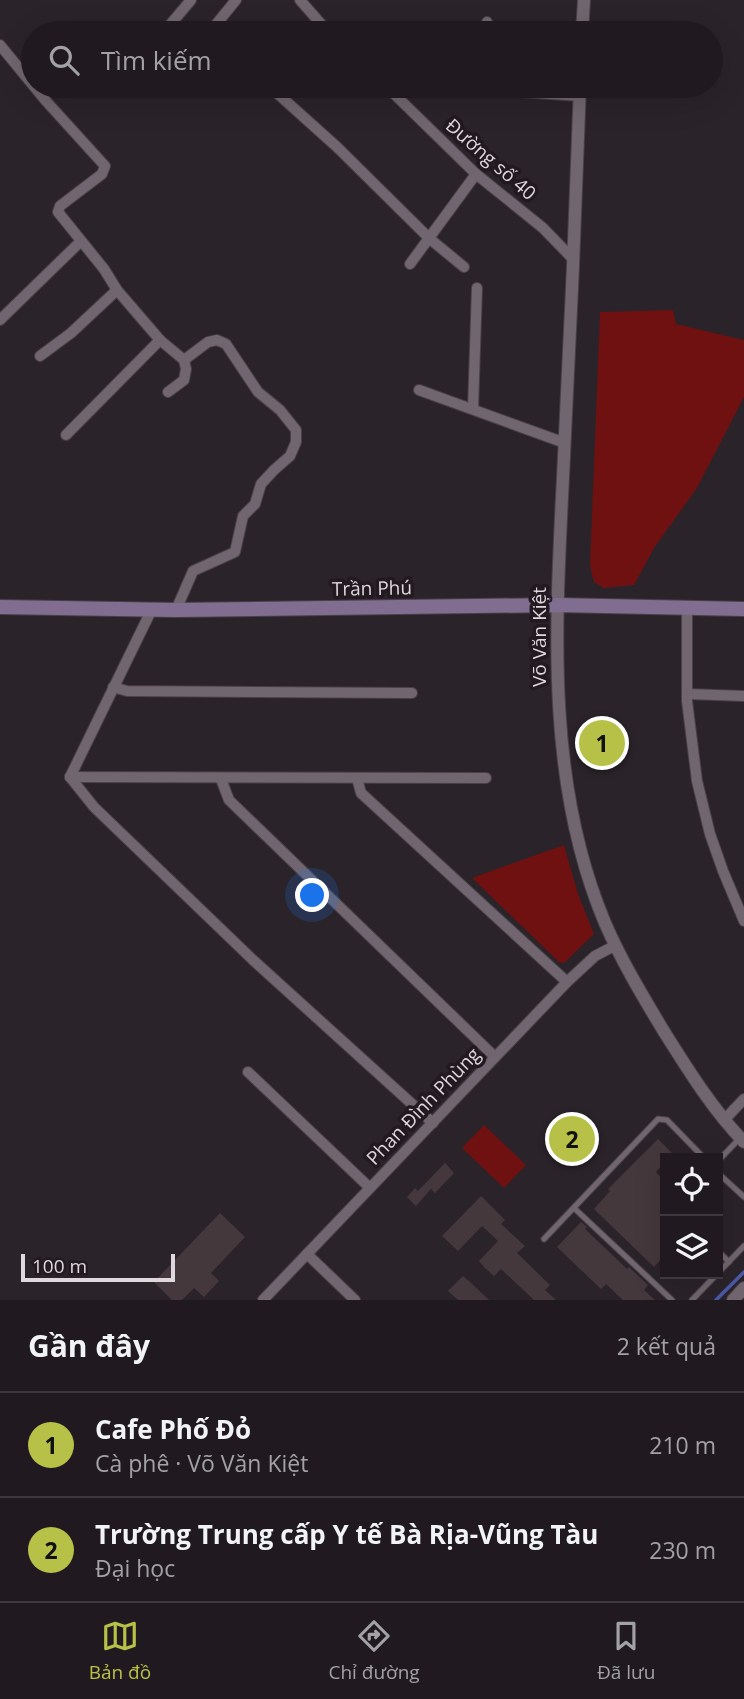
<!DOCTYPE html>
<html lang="vi">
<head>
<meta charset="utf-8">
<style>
  body { margin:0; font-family:"Open Sans",sans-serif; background:#2d272d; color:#f1f3f6 }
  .controls { position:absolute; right:21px; bottom:21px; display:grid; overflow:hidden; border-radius:0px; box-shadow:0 7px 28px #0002 }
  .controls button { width:63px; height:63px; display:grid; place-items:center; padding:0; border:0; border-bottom:2px solid #3d383e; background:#201a20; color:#f1f3f6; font:35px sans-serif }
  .scale { position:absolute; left:21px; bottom:18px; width:154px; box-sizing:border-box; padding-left:7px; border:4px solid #ded8dd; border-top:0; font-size:19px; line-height:24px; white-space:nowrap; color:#ded8dd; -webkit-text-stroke:5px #221921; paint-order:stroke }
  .you { position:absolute; left:313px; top:896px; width:24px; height:24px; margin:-18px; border:5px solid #fff; border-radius:50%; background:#1a73e8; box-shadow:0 0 0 10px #1a73e833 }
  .badge { display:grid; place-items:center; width:46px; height:46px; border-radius:50%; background:#b7c147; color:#111; font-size:23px; font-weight:700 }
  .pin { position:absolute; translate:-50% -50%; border:4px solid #fff; box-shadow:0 2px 7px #0006 }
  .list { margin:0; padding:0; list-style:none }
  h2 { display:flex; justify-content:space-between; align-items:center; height:91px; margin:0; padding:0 28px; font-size:30px }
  h2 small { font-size:23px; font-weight:400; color:#a2a1a5 }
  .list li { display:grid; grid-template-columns:46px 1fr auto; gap:21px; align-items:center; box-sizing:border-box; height:105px; padding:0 28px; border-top:2px solid #3d383e }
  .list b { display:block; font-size:26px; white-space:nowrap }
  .list p { margin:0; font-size:23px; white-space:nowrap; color:#a2a1a5 }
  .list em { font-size:23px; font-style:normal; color:#a2a1a5 }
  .icon { flex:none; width:38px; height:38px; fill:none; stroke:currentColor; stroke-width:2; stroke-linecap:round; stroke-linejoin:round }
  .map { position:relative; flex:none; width:744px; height:1300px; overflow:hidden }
  .search { position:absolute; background:#201a20; box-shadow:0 7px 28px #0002; left:21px; right:21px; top:21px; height:77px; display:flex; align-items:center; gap:18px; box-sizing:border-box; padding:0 24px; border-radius:38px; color:#a2a1a5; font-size:26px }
  .sheet { height:301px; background:#201a20 }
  nav { display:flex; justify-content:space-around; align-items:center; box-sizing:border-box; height:98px; border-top:2px solid #3d383e; background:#201a20; font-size:19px; color:#a2a1a5 }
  nav a { display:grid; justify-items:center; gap:4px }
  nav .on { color:#b7c147 }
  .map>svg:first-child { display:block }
</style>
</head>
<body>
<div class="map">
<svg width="744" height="1300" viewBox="0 0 744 1300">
  <rect width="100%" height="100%" fill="#2b232a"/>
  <g fill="#6e1110">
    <path d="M673 310 676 324 744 340V397L697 488 654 548 634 585 604 588 594 582 590 565 600 312Z"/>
    <path d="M564 845 578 894 594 934 564 963 559 962 472 878Z"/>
    <path d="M484 1125 526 1165 504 1188 462 1148Z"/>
  </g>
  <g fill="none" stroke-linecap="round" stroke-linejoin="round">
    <path stroke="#4a59a8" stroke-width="3.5" d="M716 1300 744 1272"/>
  </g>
  <g fill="#45383c">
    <path d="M658 1139 673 1154 669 1158H665V1162L656 1172 665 1182V1255L654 1267 594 1209 610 1191 608 1189Z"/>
    <path d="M445 1163 454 1173 435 1193 431 1189 416 1206 407 1197 415 1188 418 1191Z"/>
    <path d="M481 1196 505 1220 501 1224 525 1246 517 1253 550 1285 545 1290 556 1300H534L501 1269 494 1276 484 1267 479 1261 498 1241 482 1226 458 1251 442 1236Z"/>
    <path d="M220 1213 245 1237 211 1273 219 1281 204 1297 194 1288 182 1300H172L154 1282Z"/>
    <path d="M581 1222 587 1227 585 1229 627 1269 629 1267 648 1285 644 1290 655 1300H623L606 1284 601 1289 557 1247Z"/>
    <path d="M463 1276 470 1282 489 1300H458L448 1291Z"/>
  </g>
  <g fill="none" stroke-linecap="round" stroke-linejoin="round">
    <g stroke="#494148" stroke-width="7">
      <g id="service">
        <path d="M718 1161 740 1138"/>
        <path d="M718 1173 744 1197"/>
        <path d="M574 1208 672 1300"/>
        <path d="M544 1239 658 1119 667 1120 704 1158"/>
        <path d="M718 1251 729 1262"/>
        <path d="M718 1273 744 1246"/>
        <path d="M692 1300 717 1274"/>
      </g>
    </g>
    <g stroke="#494148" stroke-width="12">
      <g id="minor">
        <path d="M300 0 329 33"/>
        <path d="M169 26 191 0"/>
        <path d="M209 33 236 0"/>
        <path d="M486 33 487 22"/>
        <path d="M0 45 46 101 105 166 102 174 60 206 58 212 104 269 117 290 160 340 184 360 186 369 184 380 168 392"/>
        <path d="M284 86 278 94 337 147 430 239 464 267"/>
        <path d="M386 86 476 174 543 228 573 259"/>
        <path d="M516 86 522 92 580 96"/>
        <path d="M410 264 476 174"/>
        <path d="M0 320 81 241"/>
        <path d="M40 356 71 333 117 290"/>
        <path d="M419 390 565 443"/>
        <path d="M473 409 477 288"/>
        <path d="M66 435 160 340"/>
        <path d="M687 608V701L697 781 710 834 723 871 744 921"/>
        <path d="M176 610 193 571 235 552 243 516 255 504 261 484 274 470 290 456 296 442V430L280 410 258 392 226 344 217 340 208 342 184 360"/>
        <path d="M113 687 127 691 412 693"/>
        <path d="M688 694 744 696"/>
        <path d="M70 777 94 807 253 960 433 1123"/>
        <path d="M70 777 486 778"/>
        <path d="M70 777 152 609"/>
        <path d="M357 778 361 793 567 982"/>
        <path d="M221 779 229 800 495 1057"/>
        <path d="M248 1072 369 1187"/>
        <path d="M725 1119 744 1099"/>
        <path d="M307 1254 355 1300"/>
        <path d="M263 1300 567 982 595 956 616 945"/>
      </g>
    </g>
    <g stroke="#494148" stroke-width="14">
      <g id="tertiary">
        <path d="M582 33 584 0"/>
        <path d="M580 86C576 202 571 319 565 435 558 597 540 769 605 923 621 960 642 995 663 1030 687 1068 712 1109 744 1142"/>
        <path d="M733 1300 744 1288"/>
      </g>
    </g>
    <g stroke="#494148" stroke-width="16">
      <path id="secondary" d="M0 607 176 610 557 605 744 609"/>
    </g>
    <use href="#service" stroke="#71666f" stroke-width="5"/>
    <use href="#minor" stroke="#71666f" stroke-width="10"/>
    <use href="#tertiary" stroke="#71666f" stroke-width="12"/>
    <use href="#secondary" stroke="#806d90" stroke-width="14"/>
  </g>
  <g text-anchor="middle" stroke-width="7" stroke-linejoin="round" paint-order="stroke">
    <g font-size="19" fill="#ded8dd" stroke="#221921">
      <text transform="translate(491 159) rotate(41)" y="7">Đường số 40</text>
      <text transform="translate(372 588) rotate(-1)" y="7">Trần Phú</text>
      <text transform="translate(539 637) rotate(-90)" y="7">Võ Văn Kiệt</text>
      <text transform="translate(423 1106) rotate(-46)" y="7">Phan Đình Phùng</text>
    </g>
  </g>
</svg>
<div class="controls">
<button><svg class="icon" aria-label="locate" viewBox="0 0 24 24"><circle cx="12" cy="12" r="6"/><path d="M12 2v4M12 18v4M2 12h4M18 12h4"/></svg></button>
<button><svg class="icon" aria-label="layers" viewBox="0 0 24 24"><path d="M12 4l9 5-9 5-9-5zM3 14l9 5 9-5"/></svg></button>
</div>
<div class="scale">100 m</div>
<div class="you"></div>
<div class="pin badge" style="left:602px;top:743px">1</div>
<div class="pin badge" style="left:572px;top:1139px">2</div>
<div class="search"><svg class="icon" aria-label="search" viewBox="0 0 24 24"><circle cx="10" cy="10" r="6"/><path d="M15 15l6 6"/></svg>Tìm kiếm</div>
</div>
<section class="sheet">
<h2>Gần đây<small>2 kết quả</small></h2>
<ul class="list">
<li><span class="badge">1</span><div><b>Cafe Phố Đỏ</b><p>Cà phê · Võ Văn Kiệt</p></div><em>210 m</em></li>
<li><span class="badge">2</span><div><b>Trường Trung cấp Y tế Bà Rịa-Vũng Tàu</b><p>Đại học</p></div><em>230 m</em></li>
</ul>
</section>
<nav>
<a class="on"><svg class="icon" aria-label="map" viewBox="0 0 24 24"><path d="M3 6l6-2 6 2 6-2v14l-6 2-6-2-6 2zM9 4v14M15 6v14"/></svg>Bản đồ</a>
<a><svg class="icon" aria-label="directions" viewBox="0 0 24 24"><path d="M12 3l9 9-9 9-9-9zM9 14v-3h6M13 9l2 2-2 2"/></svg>Chỉ đường</a>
<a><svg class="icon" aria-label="saved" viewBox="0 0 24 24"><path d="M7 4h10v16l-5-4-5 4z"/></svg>Đã lưu</a>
</nav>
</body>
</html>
